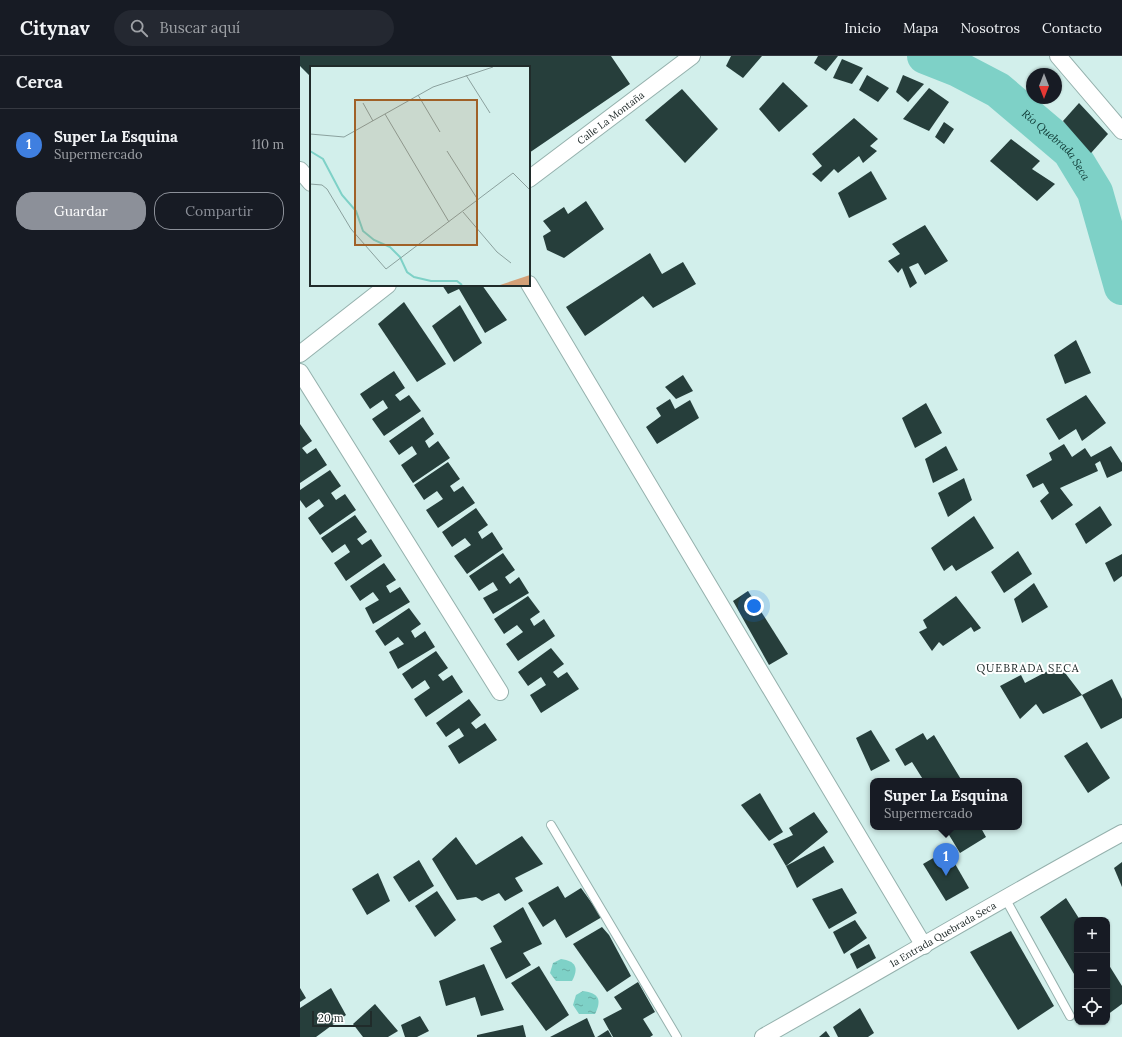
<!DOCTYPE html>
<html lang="es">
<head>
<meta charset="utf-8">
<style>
  body { margin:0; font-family:Lora,serif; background:#242831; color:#f1f3f6 }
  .controls { position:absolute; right:12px; bottom:12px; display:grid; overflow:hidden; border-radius:8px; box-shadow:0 1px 3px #0004 }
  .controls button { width:36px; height:36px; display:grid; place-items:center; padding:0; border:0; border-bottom:1px solid #363941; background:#171b24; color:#f1f3f6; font:20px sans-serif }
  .compass { position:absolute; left:726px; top:12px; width:36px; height:36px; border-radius:50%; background:#171b24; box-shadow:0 1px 3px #0004; rotate:180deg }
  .scale { position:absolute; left:12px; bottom:10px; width:60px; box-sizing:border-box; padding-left:4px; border:2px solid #202b2a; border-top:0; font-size:11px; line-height:14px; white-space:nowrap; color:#202b2a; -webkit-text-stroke:3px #fff; paint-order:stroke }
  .you { position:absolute; left:454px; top:550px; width:14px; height:14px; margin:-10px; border:3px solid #fff; border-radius:50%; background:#1a73e8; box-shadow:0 0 0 6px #1a73e833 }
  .badge { display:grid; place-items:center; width:26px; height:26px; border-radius:50%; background:#8c9099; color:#fff; font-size:13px; font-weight:700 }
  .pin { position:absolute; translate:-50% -33px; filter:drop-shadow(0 1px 2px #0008) }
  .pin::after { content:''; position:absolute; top:21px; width:14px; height:12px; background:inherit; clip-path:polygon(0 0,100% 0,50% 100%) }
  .popup { position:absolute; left:570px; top:722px; width:152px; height:52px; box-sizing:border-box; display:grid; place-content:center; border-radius:8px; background:#171b24; filter:drop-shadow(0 1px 3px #0005); font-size:13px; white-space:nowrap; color:#9ea1a6 }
  .popup b { font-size:15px; color:#f1f3f6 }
  .popup::after { content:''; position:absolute; left:50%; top:100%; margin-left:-8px; border:8px solid transparent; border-top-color:#171b24 }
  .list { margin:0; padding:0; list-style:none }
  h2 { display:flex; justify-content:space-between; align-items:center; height:52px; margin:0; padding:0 16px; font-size:17px }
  h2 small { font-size:13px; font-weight:400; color:#9ea1a6 }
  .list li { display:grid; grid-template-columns:26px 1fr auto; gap:12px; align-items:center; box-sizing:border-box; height:72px; padding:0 16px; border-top:1px solid #363941 }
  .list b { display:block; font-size:15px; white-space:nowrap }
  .list p { margin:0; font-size:13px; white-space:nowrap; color:#9ea1a6 }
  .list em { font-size:13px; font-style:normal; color:#9ea1a6 }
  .actions { display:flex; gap:8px; padding:12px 16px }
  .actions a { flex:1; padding:9px 0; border:1px solid #8c9099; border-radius:16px; text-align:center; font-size:14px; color:#8c9099 }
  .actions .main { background:#8c9099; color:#fff }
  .icon { flex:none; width:22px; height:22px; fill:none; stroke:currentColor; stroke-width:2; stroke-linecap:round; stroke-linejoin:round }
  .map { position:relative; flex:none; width:822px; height:981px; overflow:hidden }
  header { display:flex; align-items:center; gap:24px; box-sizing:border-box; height:56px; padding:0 20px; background:#171b24; border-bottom:1px solid #363941 }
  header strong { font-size:19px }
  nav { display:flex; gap:22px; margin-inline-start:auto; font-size:14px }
  .search { width:280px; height:36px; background:#242831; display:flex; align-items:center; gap:10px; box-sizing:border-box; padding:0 14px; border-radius:22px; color:#9ea1a6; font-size:15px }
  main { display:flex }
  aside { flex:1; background:#171b24 }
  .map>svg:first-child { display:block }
</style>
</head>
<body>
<header>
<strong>Citynav</strong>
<div class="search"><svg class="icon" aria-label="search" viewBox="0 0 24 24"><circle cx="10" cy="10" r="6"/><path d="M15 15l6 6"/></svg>Buscar aquí</div>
<nav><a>Inicio</a><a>Mapa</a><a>Nosotros</a><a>Contacto</a></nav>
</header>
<main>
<aside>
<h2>Cerca<small></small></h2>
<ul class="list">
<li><span class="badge" style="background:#3f7fe0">1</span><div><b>Super La Esquina</b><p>Supermercado</p></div><em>110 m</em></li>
</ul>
<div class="actions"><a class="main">Guardar</a><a>Compartir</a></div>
</aside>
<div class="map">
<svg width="822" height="981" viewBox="0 0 822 981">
  <defs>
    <pattern id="water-ripples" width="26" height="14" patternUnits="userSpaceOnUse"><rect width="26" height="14" fill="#7ed1c7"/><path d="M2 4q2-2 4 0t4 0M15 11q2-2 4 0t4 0" fill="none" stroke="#67aaa2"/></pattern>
  </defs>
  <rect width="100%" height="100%" fill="#d2efeb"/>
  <g fill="url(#water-ripples)">
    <path d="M261 903C276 905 279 912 272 925H256L250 917 253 907Z"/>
    <path d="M283 935C299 937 302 944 295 958H279L273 949 276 939Z"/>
  </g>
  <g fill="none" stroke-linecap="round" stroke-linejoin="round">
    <path stroke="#7ed1c7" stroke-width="36" id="s1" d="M625 0 658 13 698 34 770 95 795 136 822 231"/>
  </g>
  <g fill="#263e3b">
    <path d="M0 0H311L330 28 229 97V11H11V21L0 10Z"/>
    <path d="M431 0H462L443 22 426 10Z"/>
    <path d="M518 0H538L526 15 514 7Z"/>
    <path d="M542 3 563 12 552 28 533 22Z"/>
    <path d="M567 19 589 32 578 46 559 34Z"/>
    <path d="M603 19 624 28 608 46 596 36Z"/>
    <path d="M483 26 508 50 479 76 459 53Z"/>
    <path d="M629 32 649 46 629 75 603 63Z"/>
    <path d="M382 33 418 73 385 107 345 64Z"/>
    <path d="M779 47 808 78 791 97 763 65Z"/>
    <path d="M554 62 578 83 570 90 577 95 563 107 559 100 538 117 534 113 521 126 512 118 522 110 512 98Z"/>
    <path d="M644 66 654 73 644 88 635 81Z"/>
    <path d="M711 83 740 105 732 113 755 128 737 145 690 105Z"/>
    <path d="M571 115 587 143 549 162 538 137Z"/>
    <path d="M286 145 304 173 264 202 247 194 243 180 251 175 243 165 264 151 268 158Z"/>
    <path d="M625 169 648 205 625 219 618 207 609 211 617 227 610 232 602 212 598 217 588 205 600 198 592 188Z"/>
    <path d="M350 197 362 218 383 206 396 228 353 252 343 240 285 280 266 251Z"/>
    <path d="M142 229H182L207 264 185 277 159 233 148 238Z"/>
    <path d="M104 246 146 308 117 326 78 268Z"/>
    <path d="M160 249 182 287 154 306 132 270Z"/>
    <path d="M776 284 791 317 765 328 754 299Z"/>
    <path d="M94 315 105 332 95 339 100 345 109 339 121 355 84 380 72 363 88 352 83 344 70 353 60 338Z"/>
    <path d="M383 319 393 335 376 343 365 331Z"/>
    <path d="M786 339 806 367 782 385 776 373 759 384 746 363Z"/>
    <path d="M370 343 375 353 390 344 399 362 357 388 346 371 361 360 356 352Z"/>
    <path d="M626 347 642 377 615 392 602 362Z"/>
    <path d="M123 361 134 378 125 385 129 392 138 385 150 402 113 427 101 409 117 398 112 390 99 399 89 385Z"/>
    <path d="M0 368 12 385 2 392 7 398 16 392 27 409 0 427Z"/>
    <path d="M764 388 772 401 785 392 791 401 811 390 822 407V415L807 422 800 405 795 408 798 415 760 432 773 449 752 464 740 445 749 437 743 427 733 432 726 419 752 404 749 397Z"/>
    <path d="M646 390 658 414 633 427 625 403Z"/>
    <path d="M148 406 160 423 150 430 154 436 163 430 175 447 138 472 126 454 143 443 137 435 124 444 114 429Z"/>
    <path d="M30 414 41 430 31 437 36 444 45 438 56 454 20 479 8 462 24 450 19 443 6 452 0 444V434Z"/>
    <path d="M664 422 672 444 648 461 638 437Z"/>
    <path d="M800 450 812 469 786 488 775 468Z"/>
    <path d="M176 452 188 469 178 476 182 483 192 476 203 493 167 518 154 500 171 489 165 482 152 491 142 476Z"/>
    <path d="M55 459 67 476 57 483 62 489 71 483 82 500 46 525 34 507 50 496 45 488 32 497 21 482Z"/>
    <path d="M674 460 694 492 656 515 652 509 644 515 631 492Z"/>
    <path d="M718 495 732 518 704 537 691 516Z"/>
    <path d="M203 497 215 514 205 521 210 528 219 521 229 537 193 558 183 542 198 534 193 526 179 535 169 520Z"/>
    <path d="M822 498V520L814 526 805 507Z"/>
    <path d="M84 507 96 524 86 530 90 537 100 531 110 546 73 568 65 552 79 544 73 536 60 545 50 530Z"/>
    <path d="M734 527 748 551 722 567 714 543Z"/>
    <path d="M448 535 488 598 469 609 433 545Z"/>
    <path d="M228 540 240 556 230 563 234 570 244 563 255 580 218 605 206 588 223 576 217 569 204 578 194 563Z"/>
    <path d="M656 540 681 572 674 576 671 571 643 590 639 586 632 595 619 576 627 572 623 564Z"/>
    <path d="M109 552 121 568 111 575 115 582 125 575 135 591 98 613 89 596 104 588 98 581 85 590 75 575Z"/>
    <path d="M251 592 264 608 253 616 258 622 267 616 279 633 241 657 230 639 246 629 241 621 228 630 218 616Z"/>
    <path d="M136 595 148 612 138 619 143 625 152 619 163 636 126 661 114 643 130 632 125 624 112 633 102 618Z"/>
    <path d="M759 609 782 639 743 658 736 648 720 663 700 630 721 619 725 627Z"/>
    <path d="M812 623 822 643V662L801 673 782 639Z"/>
    <path d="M169 643 181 659 171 667 176 673 185 667 197 684 159 708 148 690 164 680 159 672 146 681 136 667Z"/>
    <path d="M571 674 590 705 571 715 556 682Z"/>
    <path d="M623 677 627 684 634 679 662 725H624L612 706 605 710 595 693Z"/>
    <path d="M787 686 810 722 788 737 764 700Z"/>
    <path d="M460 737 483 776 469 785 441 749Z"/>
    <path d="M514 756 528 776 486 810 473 788 493 779 489 772Z"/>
    <path d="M651 771H683L681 772 686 781 660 797 646 774Z"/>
    <path d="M222 780 243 808 215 822 223 835 205 845 199 837 182 845 176 841 157 844 132 803 156 781 176 809Z"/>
    <path d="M524 790 534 806 497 832 486 810Z"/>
    <path d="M647 794 669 832 646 845 623 808Z"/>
    <path d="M119 804 134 830 109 846 93 821Z"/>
    <path d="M822 806V831L814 812Z"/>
    <path d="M78 817 90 845 67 859 52 833Z"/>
    <path d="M258 830 265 842 281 832 302 861 266 882 255 863 243 871 228 847Z"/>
    <path d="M542 832 557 857 529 873 512 843Z"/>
    <path d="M137 835 156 864 135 881 115 850Z"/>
    <path d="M766 842 780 864H777V923L740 861Z"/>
    <path d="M223 851 242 888 223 897 231 909 206 923 190 892 202 886 193 870Z"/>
    <path d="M555 864 567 882 544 898 533 876Z"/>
    <path d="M302 871 309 879 331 920 307 936 273 888Z"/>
    <path d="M711 875 754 950 718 974 670 896Z"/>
    <path d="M569 888 576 902 557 913 550 898Z"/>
    <path d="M807 906 822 930V948L807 959Z"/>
    <path d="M184 908 204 954 181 960 175 941 146 950 139 925Z"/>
    <path d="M239 910 269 959 246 975 211 927Z"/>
    <path d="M338 926 355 956 343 963 353 979 350 981H313L303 963 322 953 314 941Z"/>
    <path d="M0 932 6 942 0 946Z"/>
    <path d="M31 932 46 959 16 981H0V952Z"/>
    <path d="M75 948 98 975 88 981H63L53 968Z"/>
    <path d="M560 952 574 977 568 981H538L533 971Z"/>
    <path d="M120 960 129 975 117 981H105L101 969Z"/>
    <path d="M287 962 295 981H250Z"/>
    <path d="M223 969 226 981H177V979Z"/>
    <path d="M308 974 312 981H297Z"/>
    <path d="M526 975 530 981H519Z"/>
  </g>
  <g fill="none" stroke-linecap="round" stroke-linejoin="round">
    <g stroke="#95b1ad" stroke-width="10">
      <g id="service">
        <path d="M251 769 377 981"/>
        <path d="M705 842 770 960"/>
      </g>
    </g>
    <g stroke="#95b1ad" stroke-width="18">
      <g id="minor">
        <path d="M758 0 822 75"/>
        <path d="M0 114 11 127"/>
        <path id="s2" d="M229 123 392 0"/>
        <path d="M229 228 624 890"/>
        <path d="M0 298 88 229"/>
        <path d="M0 316 200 636"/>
        <path id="s3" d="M463 981C583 913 701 843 822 777"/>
      </g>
    </g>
    <use href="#service" stroke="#fff" stroke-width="8"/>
    <use href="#minor" stroke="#fff" stroke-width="16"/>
  </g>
  <g text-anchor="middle" stroke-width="4" stroke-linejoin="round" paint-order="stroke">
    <g font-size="10" fill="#202b2a" stroke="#fff">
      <text dy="4" stroke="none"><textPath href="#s2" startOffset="102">Calle La Montaña</textPath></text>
      <text dy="4" stroke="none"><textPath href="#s3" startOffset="207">1a Entrada Quebrada Seca</textPath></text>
    </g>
    <g font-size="11" font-style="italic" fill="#0b3531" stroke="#fff">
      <text dy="4" stroke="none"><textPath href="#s1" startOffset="161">Río Quebrada Seca</textPath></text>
    </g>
    <g font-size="11" letter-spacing="1" fill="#202b2a" stroke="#fff">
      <text x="728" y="616">QUEBRADA SECA</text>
    </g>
  </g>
  <g transform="translate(10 10)">
    <rect width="220" height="220" fill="#d2efeb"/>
    <path d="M220 209V219H184H190Z" fill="#d4a077"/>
    <path fill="none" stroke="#7ed1c7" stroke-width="2" d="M0 85 13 93 32 129 46 145 53 165 64 174 80 181 90 191 97 206 104 211 121 215H147L152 219"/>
    <path fill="none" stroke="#8ba19e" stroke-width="1" d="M156 9 180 47M108 29 130 66M53 37 63 55M75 48 139 156M0 68 34 71 123 21 183 1M137 85 168 134M0 118 12 119 17 123 41 163 76 203 203 107 220 124M153 146 187 186 201 197"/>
    <path fill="#a06128" fill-opacity="0.15" stroke="#a06128" stroke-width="2" d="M45 34H167V179H45Z"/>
    <rect width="220" height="220" fill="none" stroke="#202b2a" stroke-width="2"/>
  </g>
</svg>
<div class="controls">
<button>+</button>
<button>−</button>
<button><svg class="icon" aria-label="locate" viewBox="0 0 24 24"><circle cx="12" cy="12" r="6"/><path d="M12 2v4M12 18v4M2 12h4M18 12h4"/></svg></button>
</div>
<svg class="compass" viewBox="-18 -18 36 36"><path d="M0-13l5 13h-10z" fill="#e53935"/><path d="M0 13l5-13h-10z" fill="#9ea1a6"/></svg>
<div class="scale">20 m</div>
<div class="you"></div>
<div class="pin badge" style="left:646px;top:820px;background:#3f7fe0">1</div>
<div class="popup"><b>Super La Esquina</b>Supermercado</div>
</div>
</main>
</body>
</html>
